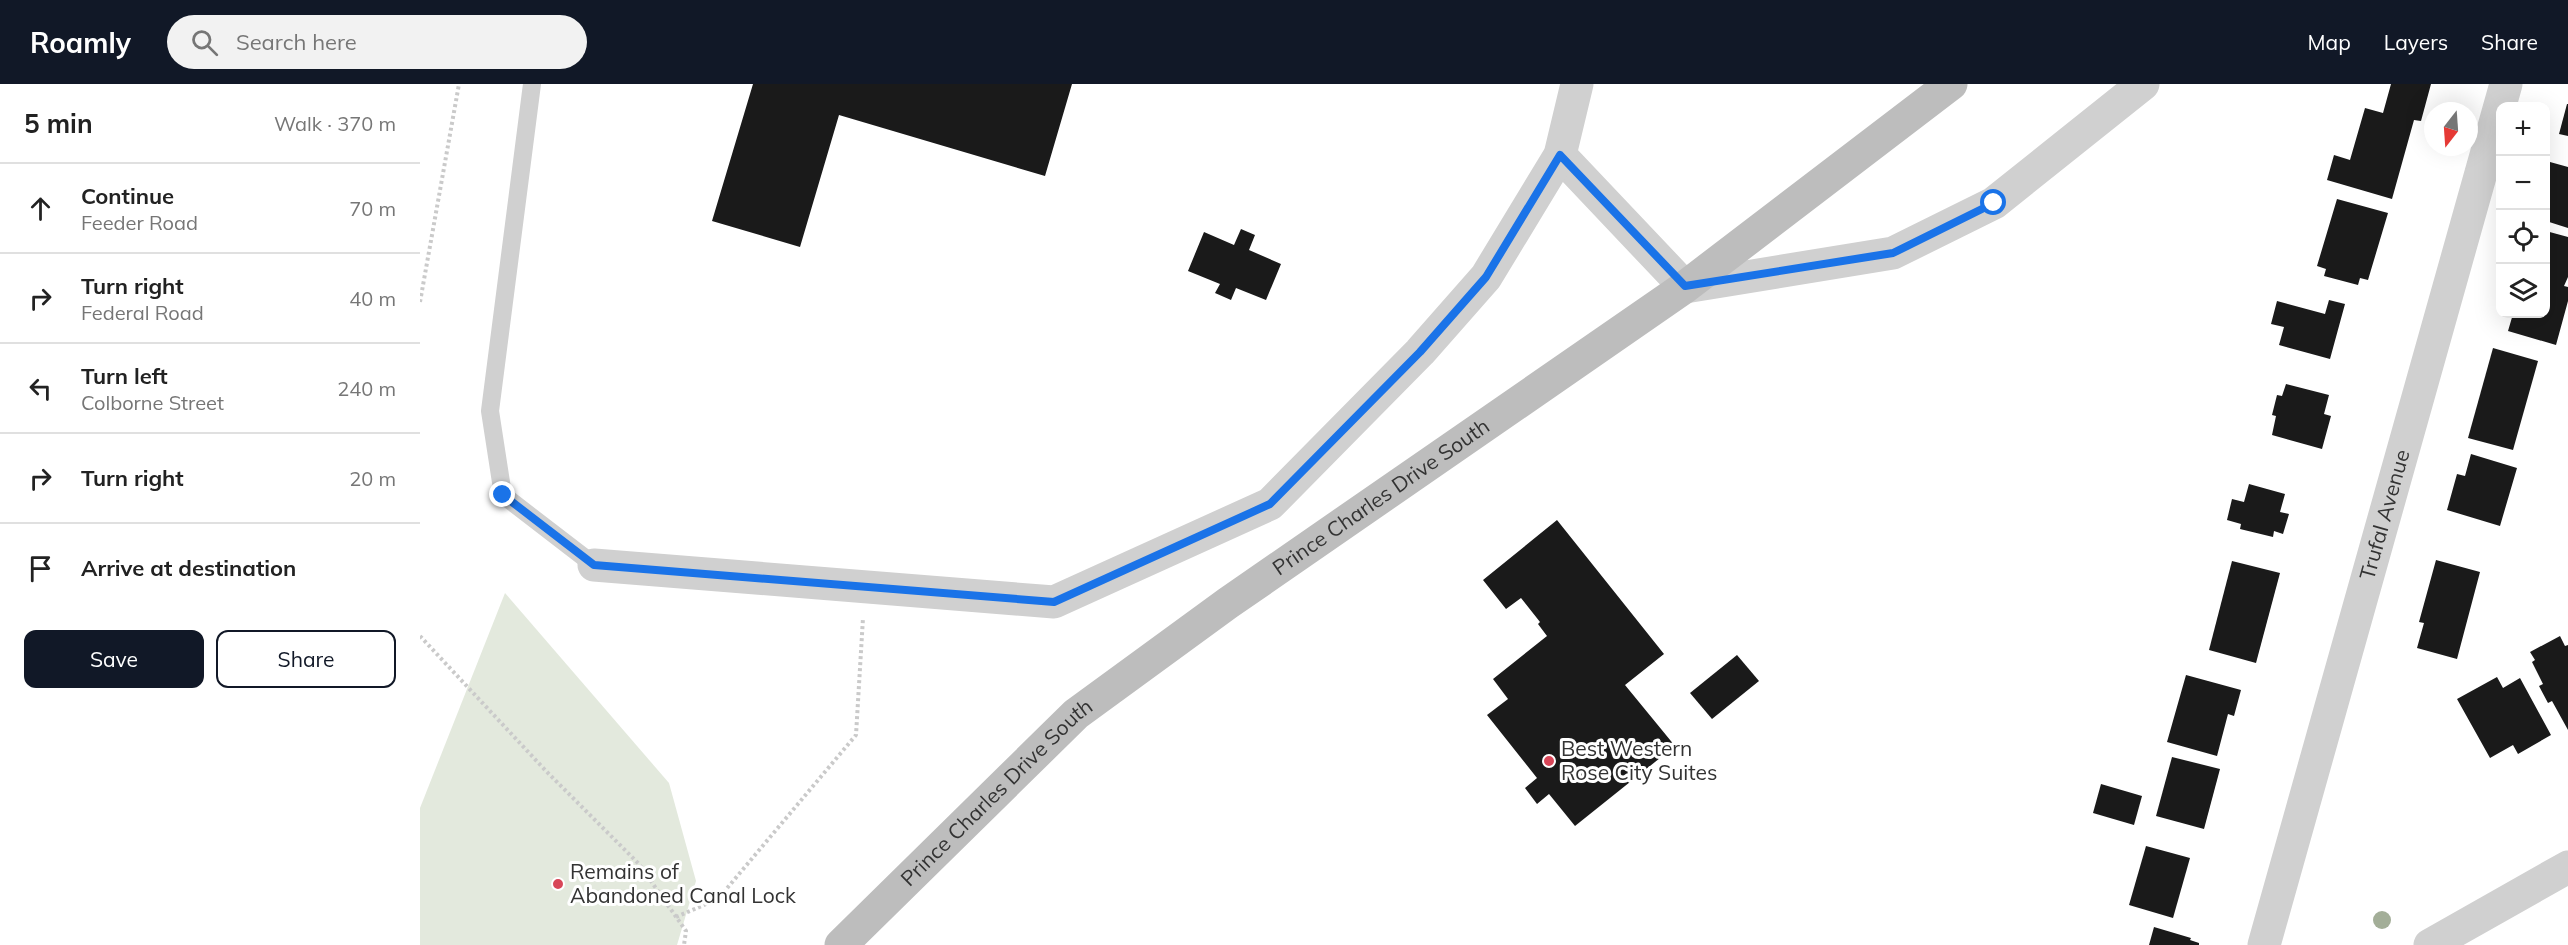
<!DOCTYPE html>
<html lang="en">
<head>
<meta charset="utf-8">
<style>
  body { margin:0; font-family:Mulish,sans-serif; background:#f2f2f2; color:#222 }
  .controls { position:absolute; right:18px; top:18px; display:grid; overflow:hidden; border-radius:12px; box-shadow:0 6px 24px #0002 }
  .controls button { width:54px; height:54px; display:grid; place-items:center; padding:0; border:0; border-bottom:2px solid #e0e0e0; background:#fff; color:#222; font:30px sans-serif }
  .compass { position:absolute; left:2004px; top:18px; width:54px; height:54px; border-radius:50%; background:#fff; box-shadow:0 6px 24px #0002; rotate:197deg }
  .stop { position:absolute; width:18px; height:18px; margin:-14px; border:4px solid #1a73e8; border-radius:50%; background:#fff }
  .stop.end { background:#1a73e8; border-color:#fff; box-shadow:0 2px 6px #0008 }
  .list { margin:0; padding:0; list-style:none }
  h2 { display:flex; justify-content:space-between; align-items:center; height:78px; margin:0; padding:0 24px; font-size:26px }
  h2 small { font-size:20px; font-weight:400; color:#767676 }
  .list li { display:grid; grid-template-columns:39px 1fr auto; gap:18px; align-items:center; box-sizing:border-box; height:90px; padding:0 24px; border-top:2px solid #e0e0e0 }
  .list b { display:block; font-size:22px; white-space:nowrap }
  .list p { margin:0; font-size:20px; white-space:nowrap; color:#767676 }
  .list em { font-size:20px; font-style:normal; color:#767676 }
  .actions { display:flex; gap:12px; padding:18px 24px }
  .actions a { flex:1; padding:14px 0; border:2px solid #111827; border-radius:12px; text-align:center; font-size:21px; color:#111827 }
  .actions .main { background:#111827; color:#fff }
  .icon { flex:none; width:33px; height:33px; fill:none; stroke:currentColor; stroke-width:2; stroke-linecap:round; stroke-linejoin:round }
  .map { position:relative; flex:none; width:2148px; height:861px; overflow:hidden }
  header { display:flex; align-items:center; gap:36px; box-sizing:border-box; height:84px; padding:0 30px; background:#111827; color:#fff }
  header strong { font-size:28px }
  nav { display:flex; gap:33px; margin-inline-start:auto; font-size:21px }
  .search { width:420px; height:54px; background:#f2f2f2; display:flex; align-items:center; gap:15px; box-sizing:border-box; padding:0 21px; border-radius:33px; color:#767676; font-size:22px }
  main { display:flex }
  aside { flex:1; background:#fff }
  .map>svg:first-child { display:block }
</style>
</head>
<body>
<header>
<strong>Roamly</strong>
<div class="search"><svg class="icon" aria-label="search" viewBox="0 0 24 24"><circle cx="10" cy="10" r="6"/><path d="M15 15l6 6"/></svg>Search here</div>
<nav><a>Map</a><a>Layers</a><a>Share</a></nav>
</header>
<main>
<aside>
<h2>5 min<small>Walk · 370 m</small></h2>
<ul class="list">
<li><svg class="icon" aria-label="ahead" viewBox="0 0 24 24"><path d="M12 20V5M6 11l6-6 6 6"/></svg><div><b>Continue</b><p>Feeder Road</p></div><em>70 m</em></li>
<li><svg class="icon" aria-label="right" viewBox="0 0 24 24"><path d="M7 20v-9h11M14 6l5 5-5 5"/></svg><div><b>Turn right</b><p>Federal Road</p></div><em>40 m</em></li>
<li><svg class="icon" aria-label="left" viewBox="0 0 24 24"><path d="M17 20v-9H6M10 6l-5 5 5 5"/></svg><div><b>Turn left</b><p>Colborne Street</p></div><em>240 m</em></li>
<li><svg class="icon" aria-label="right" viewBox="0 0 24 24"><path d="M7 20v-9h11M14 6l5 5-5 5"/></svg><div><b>Turn right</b></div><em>20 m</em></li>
<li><svg class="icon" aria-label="arrive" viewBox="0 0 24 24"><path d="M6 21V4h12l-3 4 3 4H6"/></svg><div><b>Arrive at destination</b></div></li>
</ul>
<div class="actions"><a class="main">Save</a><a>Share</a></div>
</aside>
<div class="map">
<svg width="2148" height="861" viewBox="0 0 2148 861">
  <rect width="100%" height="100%" fill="#fff"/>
  <path fill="#e3e9dd" d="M85 509 249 699 276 797 257 861H0V724Z"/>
  <g fill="#1a1a1a">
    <path d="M333 0H652L625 92 419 31 380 163 292 137Z"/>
    <path d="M1971 0H2011L2001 37 1994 36 1972 115 1907 96 1914 71 1930 76 1945 24 1963 29Z"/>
    <path d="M2147 20H2148V52L2139 50Z"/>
    <path d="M2130 78 2148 83V144L2126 137V94Z"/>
    <path d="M1917 115 1968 129 1948 196 1940 194 1938 201 1904 192 1906 185 1897 182Z"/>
    <path d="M821 145 835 151 829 166 861 180 846 216 816 204 811 216 795 209 800 200 768 187 784 148 814 161Z"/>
    <path d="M2126 147 2148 153V193L2144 202 2148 203V217L2136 261 2088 247 2093 230H2126Z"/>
    <path d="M1909 216 1925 220 1910 275 1859 261 1864 243 1851 240 1857 217 1905 230Z"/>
    <path d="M2073 264 2118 277 2093 366 2048 354Z"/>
    <path d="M1866 300 1909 311 1904 330 1911 332 1902 365 1852 351 1856 332 1852 331 1857 311 1862 312Z"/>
    <path d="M2051 370 2097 384 2080 442 2027 426 2037 390 2045 392Z"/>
    <path d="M1829 400 1865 410 1860 428 1869 430 1863 450 1854 447 1853 453 1820 445 1821 440 1807 436 1812 415 1824 418Z"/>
    <path d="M1137 436 1244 570 1205 601 1255 662 1155 742 1129 710 1117 720 1105 704 1117 694 1067 631 1088 615 1073 595 1127 552 1118 540 1120 538 1101 514 1086 525 1063 496Z"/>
    <path d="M2016 476 2060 488 2037 575 1997 564 2004 539 1999 538Z"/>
    <path d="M1812 477 1860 489 1836 579 1789 566Z"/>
    <path d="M2140 552 2145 562 2148 561V646L2132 617 2128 619 2119 602 2123 600 2112 578 2115 576 2110 568Z"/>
    <path d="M1317 571 1339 597 1292 635 1270 609Z"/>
    <path d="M1766 591 1821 606 1814 632 1808 630 1797 672 1747 658Z"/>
    <path d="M2077 593 2083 604 2100 594 2131 651 2098 670 2093 661 2070 674 2037 615Z"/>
    <path d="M1752 673 1800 685 1784 745 1736 732Z"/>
    <path d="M1681 700 1722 712 1714 741 1673 729Z"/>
    <path d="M1726 762 1770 774 1753 834 1709 821Z"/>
    <path d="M1734 843 1771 854 1770 856 1779 859V861H1729Z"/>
  </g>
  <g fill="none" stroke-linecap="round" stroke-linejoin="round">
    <g stroke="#cacaca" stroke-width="4" stroke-dasharray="3 3" stroke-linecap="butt">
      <path d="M0 218 39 0"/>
      <path d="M0 552 126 687 219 780 266 847 264 861"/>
      <path d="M256 833 298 815 436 651 443 534"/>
    </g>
    <path stroke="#d0d0d0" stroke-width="18" d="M112 0 70 327 83 411 174 481"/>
    <g stroke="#d0d0d0" stroke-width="33">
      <path d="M1140 71 1265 203 1473 169 1574 119 1723 0"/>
      <path d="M174 481 634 518 850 420 1000 268 1066 193 1140 71 1157 0"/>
      <path id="s1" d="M1844 861 2086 0"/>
      <path d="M2010 861 2148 783"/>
    </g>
    <path stroke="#bdbdbd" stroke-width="33" id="s2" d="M421 861 656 630 808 519 1265 203 1531 0"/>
  </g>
  <circle fill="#a3ae98" cx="1962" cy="836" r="9"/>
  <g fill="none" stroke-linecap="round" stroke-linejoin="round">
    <path stroke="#1a73e8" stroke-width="8" d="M83 411 174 481 634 518 850 420 1000 268 1066 193 1140 71 1265 202 1473 169 1574 119"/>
  </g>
  <g fill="#d84658" stroke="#fff" stroke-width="2">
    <circle cx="1129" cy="677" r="6"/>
    <circle cx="138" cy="800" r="6"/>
  </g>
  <g text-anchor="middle" stroke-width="6" stroke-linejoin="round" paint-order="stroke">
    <g font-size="21" fill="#333" stroke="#fff">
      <text dy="7" stroke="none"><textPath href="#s2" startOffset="704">Prince Charles Drive South</textPath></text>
      <text dy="7" stroke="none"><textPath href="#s1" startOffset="447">Trufal Avenue</textPath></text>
      <text dy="7" stroke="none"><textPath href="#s2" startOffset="218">Prince Charles Drive South</textPath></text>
    </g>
    <g font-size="21" fill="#333" stroke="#fff" text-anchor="start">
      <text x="1141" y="672">Best Western<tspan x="1141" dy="24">Rose City Suites</tspan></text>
      <text x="150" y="795">Remains of<tspan x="150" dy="24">Abandoned Canal Lock</tspan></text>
    </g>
  </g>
</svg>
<div class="controls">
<button>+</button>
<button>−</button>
<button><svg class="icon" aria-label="locate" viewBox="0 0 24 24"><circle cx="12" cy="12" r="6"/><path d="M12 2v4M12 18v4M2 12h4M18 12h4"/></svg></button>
<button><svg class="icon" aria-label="layers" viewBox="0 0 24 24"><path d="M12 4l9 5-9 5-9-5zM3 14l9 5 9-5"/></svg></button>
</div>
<svg class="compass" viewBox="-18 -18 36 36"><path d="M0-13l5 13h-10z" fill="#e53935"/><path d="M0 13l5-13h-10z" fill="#767676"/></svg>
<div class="stop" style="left:1574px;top:119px"></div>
<div class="stop end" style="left:83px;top:411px"></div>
</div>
</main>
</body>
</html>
